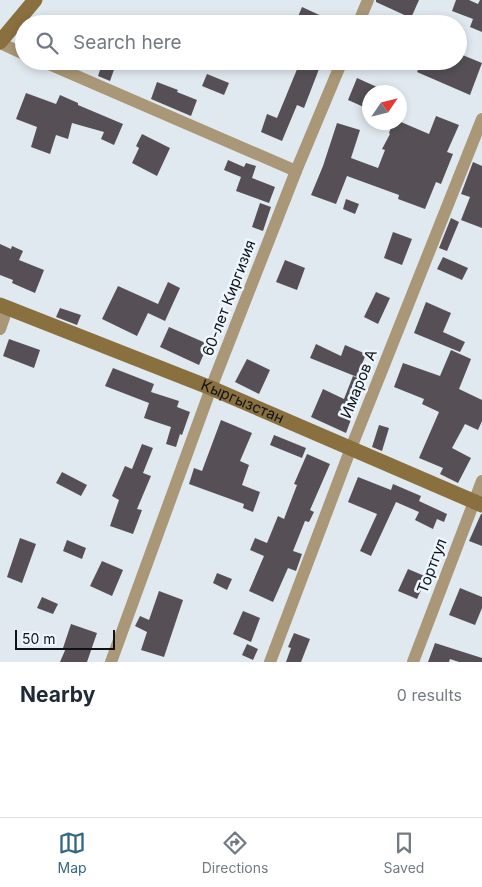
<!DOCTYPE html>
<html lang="en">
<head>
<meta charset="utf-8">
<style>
  body { margin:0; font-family:Inter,sans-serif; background:#f2f2f3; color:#1f2937 }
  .compass { position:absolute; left:362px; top:85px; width:45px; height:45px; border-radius:50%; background:#fff; box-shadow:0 2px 8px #0003; rotate:55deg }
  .scale { position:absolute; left:15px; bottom:12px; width:100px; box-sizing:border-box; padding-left:5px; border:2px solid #101315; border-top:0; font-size:14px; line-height:18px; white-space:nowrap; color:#101315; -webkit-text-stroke:4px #eef6fd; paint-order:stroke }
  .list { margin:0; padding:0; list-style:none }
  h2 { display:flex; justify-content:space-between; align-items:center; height:65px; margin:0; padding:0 20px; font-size:21px }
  h2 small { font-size:16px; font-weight:400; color:#747a83 }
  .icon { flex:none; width:28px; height:28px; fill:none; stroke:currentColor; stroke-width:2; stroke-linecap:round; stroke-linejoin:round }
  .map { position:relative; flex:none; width:482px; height:662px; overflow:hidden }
  .search { position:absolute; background:#fff; box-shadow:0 2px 8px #0003; left:15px; right:15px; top:15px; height:55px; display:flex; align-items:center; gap:12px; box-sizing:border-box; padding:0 18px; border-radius:28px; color:#747a83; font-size:19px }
  .sheet { height:155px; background:#fff }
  nav { display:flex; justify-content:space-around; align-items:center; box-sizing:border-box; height:70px; border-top:1px solid #e0e1e3; background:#fff; font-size:14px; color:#747a83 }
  nav a { display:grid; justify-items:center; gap:2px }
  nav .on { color:#346784 }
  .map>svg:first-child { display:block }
</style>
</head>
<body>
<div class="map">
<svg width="482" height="662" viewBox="0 0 482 662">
  <rect width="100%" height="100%" fill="#e1e9f0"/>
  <g fill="#565056">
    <path d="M376 0H419L411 18 376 2Z"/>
    <path d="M456 0H469L478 4 480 0H482V32L470 27 473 19 452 11Z"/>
    <path d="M302 7 339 24H295Z"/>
    <path d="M460 54 482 63 470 95 417 72 422 61H458Z"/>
    <path d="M103 61H117L110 81 98 76Z"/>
    <path d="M300 62 319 69 304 108 297 105 282 141 261 132 267 114 277 118Z"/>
    <path d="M207 74 229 83 224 95 202 86Z"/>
    <path d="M357 78 388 92H370V101L366 108 348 100Z"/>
    <path d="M157 82 178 90 177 92 197 100 191 116 151 99Z"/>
    <path d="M26 93 56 104 60 95 78 103V105L123 124 114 145 101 139 104 132 72 123 68 139 56 135 50 154 31 147 37 127 16 119Z"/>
    <path d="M436 116 459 125 447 152 453 154 441 184 436 182 425 209 398 199 399 195 347 176 336 204 311 195 323 166 337 123 360 130 351 158 378 168 385 150 382 149 390 134 389 133 393 122H401L429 134Z"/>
    <path d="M142 134 170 148 157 176 132 163 139 148 136 146Z"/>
    <path d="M228 160 244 167 246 163 256 166 252 178 275 187 269 203 236 191 241 177 224 170Z"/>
    <path d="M473 162 482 166V228L461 220 470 197 461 194Z"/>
    <path d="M346 199 359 204 355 214 343 209Z"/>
    <path d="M260 203 271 207 263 231 252 227Z"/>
    <path d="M451 218 459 222 447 251 439 248Z"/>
    <path d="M393 232 412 239 402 265 384 258Z"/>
    <path d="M0 244 11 249 12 246 23 251 19 260 44 270 35 293 12 283 13 280 0 275Z"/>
    <path d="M443 257 468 268 462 280 437 269Z"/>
    <path d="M285 260 305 268 297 290 276 282Z"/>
    <path d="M168 282 180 288 165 321 148 313 137 336 102 319 118 286 158 304Z"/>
    <path d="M376 292 390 298 378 324 364 317Z"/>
    <path d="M426 302 451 313 443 332 465 342 460 352 414 333Z"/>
    <path d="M60 308 81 315 77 325 56 317Z"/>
    <path d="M169 327 208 344 199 365 160 347Z"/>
    <path d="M9 339 40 350 34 368 3 356Z"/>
    <path d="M316 344 341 356 345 345 366 354 357 377 310 358Z"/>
    <path d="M451 350 471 359 459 389 482 400V421L478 430 465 424 452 448 471 458 458 483 440 474 443 468 419 458 439 412 422 404 424 399 394 387 403 363 440 376Z"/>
    <path d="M247 359 270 370 259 394 235 382Z"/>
    <path d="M113 368 154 384 151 392 179 401 177 407 190 412 182 435 180 434 176 447 166 444 171 427 144 418 149 403 105 386Z"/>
    <path d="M353 376 365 381 346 433 311 417 323 389 344 399Z"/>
    <path d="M221 420 252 433 240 461 249 465 242 485 260 492 253 512 243 508 244 504 189 484 194 468 202 471Z"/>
    <path d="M379 425 389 428 382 451 372 447Z"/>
    <path d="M274 435 306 448 302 458 270 445Z"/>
    <path d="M142 444 153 448 143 473 151 476 137 509 142 510 133 534 110 526 119 500 112 496 125 466 132 469Z"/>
    <path d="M307 454 330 464 310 510 314 512 309 522 305 521 293 551 302 554 296 571 288 568 273 602 249 591 264 556 250 550 255 538 267 543 278 516 284 519 297 485 294 484Z"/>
    <path d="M62 472 87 485 81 496 56 483Z"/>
    <path d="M358 477 391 490 393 484 421 496 419 501 447 514 444 522 437 519 433 529 415 520 419 512 396 502 371 556 360 551 377 514 348 502Z"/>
    <path d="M481 514H482V546L469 541Z"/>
    <path d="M20 538 36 544 22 583 7 577Z"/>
    <path d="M67 540 86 548 82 559 63 551Z"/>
    <path d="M102 561 123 570 112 596 90 586Z"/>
    <path d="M408 569 427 577 417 599 398 591Z"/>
    <path d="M217 573 232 579 227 590 213 583Z"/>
    <path d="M460 588 482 597V608L475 625 449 615Z"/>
    <path d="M159 591 183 600 164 657 141 650 147 632 135 626 140 616 149 620Z"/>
    <path d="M42 597 58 604 53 614 37 608Z"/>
    <path d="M243 611 260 618 251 642 233 634Z"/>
    <path d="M71 624 97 633 87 662H60L66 648H63Z"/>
    <path d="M294 633 310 639 301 662H286L291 648 288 647Z"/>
    <path d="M435 643 482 658V662H459L450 659 449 662H428Z"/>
    <path d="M247 644 258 649 253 660 242 655Z"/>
  </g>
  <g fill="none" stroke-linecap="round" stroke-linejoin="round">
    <g stroke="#a99777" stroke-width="12">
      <path d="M358 24 368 0"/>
      <path d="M0 43 24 54"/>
      <path d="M42 61 296 171"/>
      <path d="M0 329 7 309"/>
      <path d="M111 662 211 388 296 171 342 61"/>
      <path d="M270 662 351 448 482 119"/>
      <path d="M413 662 482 481"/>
    </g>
    <g stroke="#8a703f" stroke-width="15">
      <path d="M0 42 35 0"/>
      <path id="s1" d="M0 305 211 388 482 505"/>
    </g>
  </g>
  <g text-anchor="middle" stroke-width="5" stroke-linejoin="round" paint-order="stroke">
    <g font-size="15" fill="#101315" stroke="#eef6fd">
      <text transform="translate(229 298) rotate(-69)" y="5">60-лет Киргизия</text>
      <text transform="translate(359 384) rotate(-68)" y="5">Имаров А</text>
      <text dy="5" stroke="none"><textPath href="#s1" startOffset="261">Кыргызстан</textPath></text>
      <text transform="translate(432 566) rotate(-69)" y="5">Тортгул</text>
    </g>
  </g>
</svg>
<svg class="compass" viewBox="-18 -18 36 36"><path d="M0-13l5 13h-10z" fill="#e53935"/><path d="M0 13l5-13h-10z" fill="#747a83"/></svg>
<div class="scale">50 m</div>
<div class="search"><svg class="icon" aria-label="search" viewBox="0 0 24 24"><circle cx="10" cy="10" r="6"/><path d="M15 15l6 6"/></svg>Search here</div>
</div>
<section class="sheet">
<h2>Nearby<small>0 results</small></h2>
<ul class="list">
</ul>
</section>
<nav>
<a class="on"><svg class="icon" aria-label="map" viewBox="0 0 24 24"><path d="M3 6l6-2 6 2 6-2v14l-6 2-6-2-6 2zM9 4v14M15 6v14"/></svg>Map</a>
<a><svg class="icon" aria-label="directions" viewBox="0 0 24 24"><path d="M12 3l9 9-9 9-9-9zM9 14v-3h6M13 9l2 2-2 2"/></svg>Directions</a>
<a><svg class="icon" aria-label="saved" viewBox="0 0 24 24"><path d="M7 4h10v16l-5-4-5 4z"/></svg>Saved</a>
</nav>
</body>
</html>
